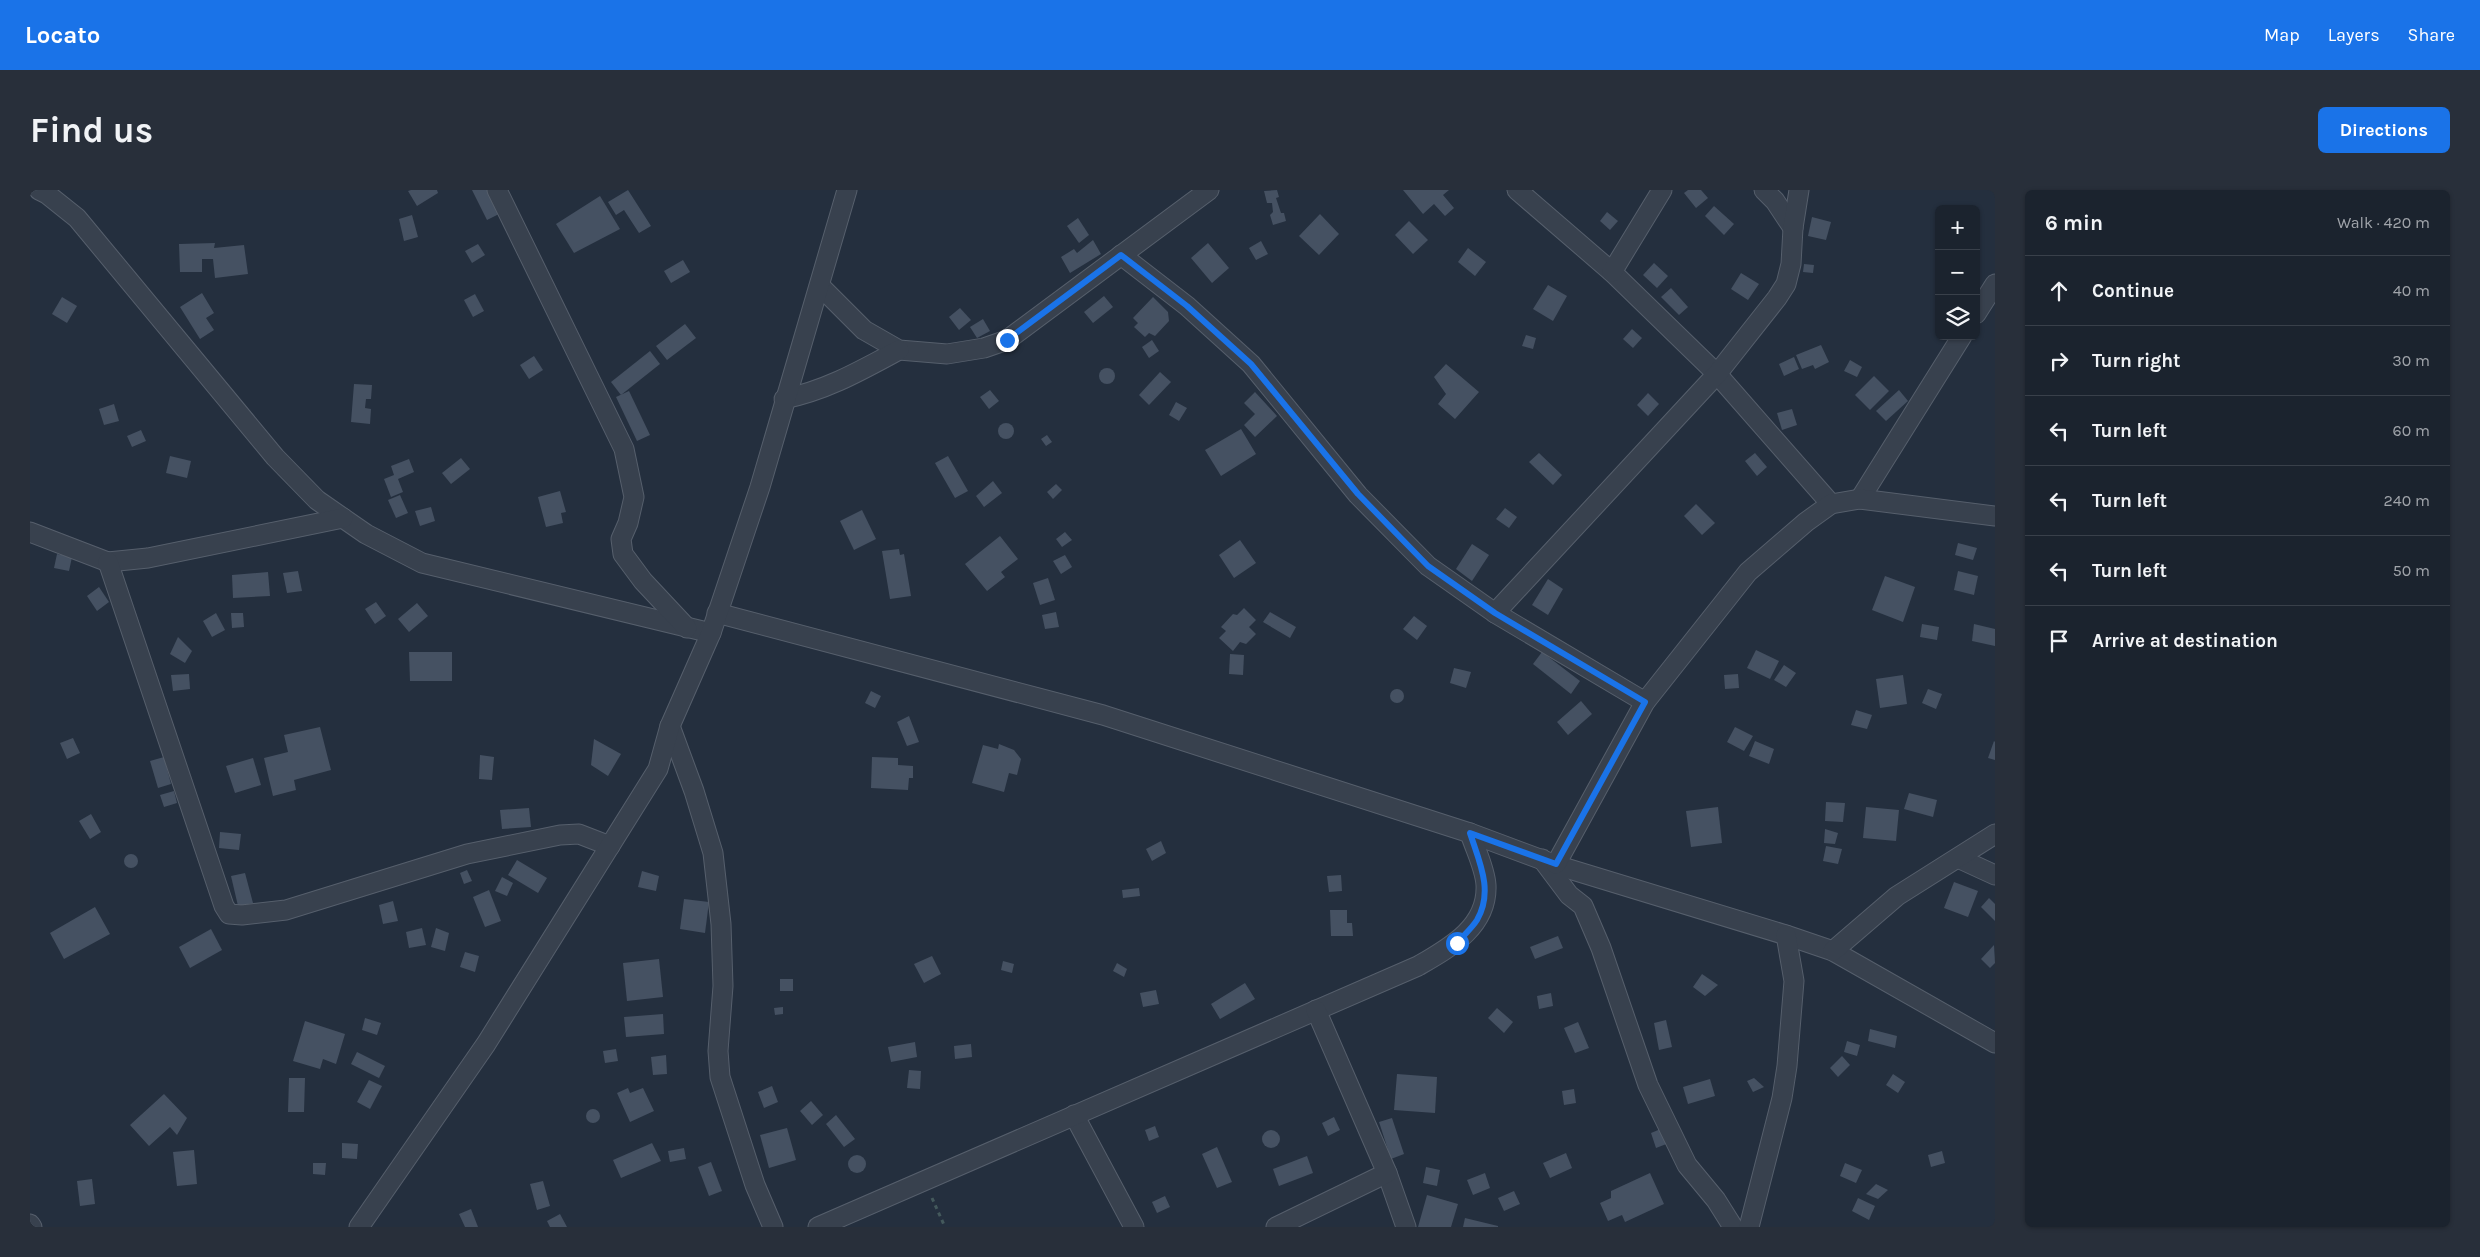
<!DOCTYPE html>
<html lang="en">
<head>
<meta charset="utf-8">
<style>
  body { margin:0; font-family:Karla,sans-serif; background:#282f3a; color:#f1f3f6 }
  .controls { position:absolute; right:15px; top:15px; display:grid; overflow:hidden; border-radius:8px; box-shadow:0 1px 4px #0004 }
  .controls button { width:45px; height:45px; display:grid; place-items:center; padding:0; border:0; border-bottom:1px solid #39404a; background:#1b232e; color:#f1f3f6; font:25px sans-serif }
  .stop { position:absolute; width:15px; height:15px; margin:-11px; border:4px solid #1a73e8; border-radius:50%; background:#fff }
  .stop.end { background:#1a73e8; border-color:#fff; box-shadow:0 1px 5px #0008 }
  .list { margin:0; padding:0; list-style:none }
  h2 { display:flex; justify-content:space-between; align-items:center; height:65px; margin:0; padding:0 20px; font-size:21px }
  h2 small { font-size:16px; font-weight:400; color:#a0a4aa }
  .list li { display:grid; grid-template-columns:32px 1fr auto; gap:15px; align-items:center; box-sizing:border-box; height:70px; padding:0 20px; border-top:1px solid #39404a }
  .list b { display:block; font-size:19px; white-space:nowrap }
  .list em { font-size:16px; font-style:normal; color:#a0a4aa }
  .icon { flex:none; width:28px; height:28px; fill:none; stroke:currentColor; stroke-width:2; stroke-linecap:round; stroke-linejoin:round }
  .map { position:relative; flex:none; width:1965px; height:1037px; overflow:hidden; border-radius:8px }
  header { display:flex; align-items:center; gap:30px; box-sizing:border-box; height:70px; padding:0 25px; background:#1a73e8; color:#fff }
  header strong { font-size:24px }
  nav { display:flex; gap:28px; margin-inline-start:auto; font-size:18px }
  .intro { display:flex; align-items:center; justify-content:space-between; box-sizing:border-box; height:120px; padding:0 30px }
  h1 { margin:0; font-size:35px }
  .button { padding:12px 22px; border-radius:8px; background:#1a73e8; color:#fff; font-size:18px; font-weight:700 }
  main { display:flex; gap:30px; padding:0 30px }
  aside { flex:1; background:#1b232e; border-radius:8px; box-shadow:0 1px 4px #0004 }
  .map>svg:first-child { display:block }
</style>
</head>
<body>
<header>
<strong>Locato</strong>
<nav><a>Map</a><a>Layers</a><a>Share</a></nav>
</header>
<div class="intro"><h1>Find us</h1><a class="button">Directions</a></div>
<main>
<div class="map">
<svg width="1965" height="1037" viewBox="0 0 1965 1037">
  <rect width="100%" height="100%" fill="#242f3e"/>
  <g fill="#455162">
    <path d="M381 0H407L408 3 387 16 378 1Z"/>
    <path d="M442 0H459L471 23 457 30Z"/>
    <path d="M598 0 621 36 609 43 594 20 586 25 578 12Z"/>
    <path d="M1247 0 1249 7 1246 8 1251 23H1254L1256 31 1243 35 1240 25 1243 22 1242 13H1237L1234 1Z"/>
    <path d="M1373 0H1419L1413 5 1424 18 1415 26 1404 14 1393 24Z"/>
    <path d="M1658 0H1671L1678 8 1666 18 1654 3Z"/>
    <path d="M570 6 590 39 544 63 526 34Z"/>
    <path d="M1684 16 1704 34 1694 45 1675 26Z"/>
    <path d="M1577 22 1588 31 1580 40 1570 31Z"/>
    <path d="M1290 24 1309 44 1289 65 1269 46Z"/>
    <path d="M382 25 388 47 374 51 369 29Z"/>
    <path d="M1782 27 1801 32 1796 50 1778 46Z"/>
    <path d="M1048 28 1059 45 1049 53 1037 36Z"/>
    <path d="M1379 31 1398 50 1383 64 1365 45Z"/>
    <path d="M1063 50 1071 64 1040 83 1031 67 1044 59 1047 63Z"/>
    <path d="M1231 51 1238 64 1226 70 1219 58Z"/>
    <path d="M185 53 184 58 214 55 218 84 185 88 183 69H172V82H150L149 54Z"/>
    <path d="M1178 53 1199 78 1182 93 1161 68Z"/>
    <path d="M448 54 455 65 442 73 435 61Z"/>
    <path d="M1438 58 1456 72 1445 86 1428 72Z"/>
    <path d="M653 70 660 82 641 93 634 81Z"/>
    <path d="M1624 73 1638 86 1627 98 1613 85Z"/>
    <path d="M1774 74 1784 75 1783 83 1773 82Z"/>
    <path d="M1711 83 1729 94 1718 110 1701 99Z"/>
    <path d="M1518 95 1537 106 1523 131 1503 119Z"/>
    <path d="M1641 98 1658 117 1649 125 1631 107Z"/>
    <path d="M172 103 184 123 176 128 184 140 170 149 150 117Z"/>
    <path d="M445 104 454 121 443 127 434 110Z"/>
    <path d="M1074 106 1083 117 1063 133 1054 122Z"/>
    <path d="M32 107 47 116 37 133 22 124Z"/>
    <path d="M1123 107 1138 122 1139 131 1125 146 1119 143 1115 147 1104 137 1108 133 1103 128Z"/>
    <path d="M930 118 941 130 929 140 919 127Z"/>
    <path d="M953 129 960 141 947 148 940 137Z"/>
    <path d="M655 134 666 148 637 170 626 156Z"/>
    <path d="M1602 139 1612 148 1603 158 1593 149Z"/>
    <path d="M1496 145 1506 148 1503 159 1492 156Z"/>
    <path d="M1122 150 1129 161 1119 168 1112 157Z"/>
    <path d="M1791 155 1799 172 1785 179 1783 175 1772 179 1766 165Z"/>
    <path d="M620 161 630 174 591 205 581 192Z"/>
    <path d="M504 166 513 180 499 189 490 175Z"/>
    <path d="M1764 167 1769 179 1754 186 1749 174Z"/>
    <path d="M1820 170 1832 177 1827 187 1814 181Z"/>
    <path d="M1416 174 1449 202 1425 229 1408 214 1416 204 1404 187Z"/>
    <circle cx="1077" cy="186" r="8"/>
    <path d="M1130 182 1141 192 1119 215 1109 205Z"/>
    <path d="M1844 186 1859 201 1840 220 1825 205Z"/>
    <path d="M324 194 342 195 341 209H336L335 218 341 219 340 234 321 232Z"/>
    <path d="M960 200 969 211 959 219 950 207Z"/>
    <path d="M1869 200 1878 211 1856 231 1846 221Z"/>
    <path d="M599 201 620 245 607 251 586 207Z"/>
    <path d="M1225 202 1247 226 1225 247 1214 235 1225 224 1214 213Z"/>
    <path d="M1618 203 1629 214 1618 226 1607 215Z"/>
    <path d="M1146 212 1157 218 1149 231 1139 225Z"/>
    <path d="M84 214 89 231 74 235 69 219Z"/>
    <path d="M1762 219 1767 235 1752 240 1747 223Z"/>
    <circle cx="976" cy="241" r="8"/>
    <path d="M1211 239 1226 264 1191 286 1175 260Z"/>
    <path d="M111 240 116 251 102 257 97 246Z"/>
    <path d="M1017 245 1022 252 1016 256 1011 249Z"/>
    <path d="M1509 263 1532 285 1523 295 1499 272Z"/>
    <path d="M1725 263 1737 277 1727 286 1715 271Z"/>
    <path d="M140 266 161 271 157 288 136 283Z"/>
    <path d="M918 266 938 301 925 308 905 273Z"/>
    <path d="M431 268 440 279 421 294 412 283Z"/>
    <path d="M379 269 384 282 368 289 373 302 361 307 354 289 364 285 361 276Z"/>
    <path d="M963 291 972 303 954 317 946 306Z"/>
    <path d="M1026 294 1032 300 1023 309 1017 302Z"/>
    <path d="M530 301 536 322 531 323 533 333 516 337 508 307Z"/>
    <path d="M370 305 378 323 366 328 358 310Z"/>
    <path d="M1666 314 1685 333 1672 345 1654 326Z"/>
    <path d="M401 317 405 331 390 336 385 321Z"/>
    <path d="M1475 318 1487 327 1479 338 1466 329Z"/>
    <path d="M832 320 846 349 824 360 810 331Z"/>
    <path d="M1035 342 1042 350 1032 357 1026 349Z"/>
    <path d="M970 346 988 369 971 382 975 387 957 401 935 374Z"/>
    <path d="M1210 350 1226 373 1204 388 1189 365Z"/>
    <path d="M1928 353 1947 358 1943 370 1925 365Z"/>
    <path d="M1442 354 1459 365 1442 391 1426 379Z"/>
    <path d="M869 359 870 365 874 364 881 406 860 409 852 361Z"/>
    <path d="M27 364 42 367 39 381 24 378Z"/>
    <path d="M1035 365 1042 377 1031 384 1023 371Z"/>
    <path d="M268 381 272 401 257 403 253 383Z"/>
    <path d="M1928 381 1948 386 1944 405 1924 400Z"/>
    <path d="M238 382 240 406 203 408 202 385Z"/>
    <path d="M1855 386 1885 397 1873 432 1842 420Z"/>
    <path d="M1018 388 1025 410 1010 415 1003 393Z"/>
    <path d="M1518 389 1533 399 1518 425 1502 415Z"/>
    <path d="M69 397 79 412 67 421 57 406Z"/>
    <path d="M346 412 356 426 345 434 335 419Z"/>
    <path d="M387 413 398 426 379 442 368 429Z"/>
    <path d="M1214 418 1226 430 1219 437 1226 444 1216 454 1210 452 1203 461 1189 448 1196 441 1191 437 1203 424 1207 425Z"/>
    <path d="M1026 422 1029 437 1015 439 1012 425Z"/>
    <path d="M1240 422 1266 437 1260 448 1233 432Z"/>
    <path d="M186 423 195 440 182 447 173 431Z"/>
    <path d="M201 423H213L214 437 202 438Z"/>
    <path d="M1384 426 1397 436 1387 450 1373 439Z"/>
    <path d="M1892 434 1909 437 1907 450 1890 447Z"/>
    <path d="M1944 434 1965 439V456L1942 451Z"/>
    <path d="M148 447 162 461 155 473 140 464Z"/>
    <path d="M1726 460 1749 471 1740 489 1717 478Z"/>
    <path d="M379 462H422V491H380Z"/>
    <path d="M1512 462 1550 491 1541 504 1503 474Z"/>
    <path d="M1200 464 1214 465 1213 485 1199 484Z"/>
    <path d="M1754 475 1766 483 1756 497 1744 490Z"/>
    <path d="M1424 478 1441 482 1436 498 1420 493Z"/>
    <path d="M159 484 160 499 143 501 141 485Z"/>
    <path d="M1708 484 1709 498 1695 499 1694 485Z"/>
    <path d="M1873 485 1877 514 1850 518 1846 489Z"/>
    <circle cx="1367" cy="506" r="7"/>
    <path d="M1898 499 1912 504 1906 519 1892 513Z"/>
    <path d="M841 501 851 506 845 518 835 513Z"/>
    <path d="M1551 511 1562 524 1538 545 1527 532Z"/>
    <path d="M1826 520 1842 525 1837 539 1821 535Z"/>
    <path d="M879 526 889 552 877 556 867 532Z"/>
    <path d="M290 537 301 580 264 590 266 600 243 606 234 568 258 562 254 545Z"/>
    <path d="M1705 537 1723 546 1714 561 1697 552Z"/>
    <path d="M43 548 50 563 37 569 30 553Z"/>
    <path d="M564 549 591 564 578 586 561 575Z"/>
    <path d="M1725 551 1744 559 1739 574 1719 566Z"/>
    <path d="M1964 551 1965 552V570L1958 568Z"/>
    <path d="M969 554 984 560 991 569 987 585 979 583 974 602 942 593 953 555 968 559Z"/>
    <path d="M450 565 464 567 462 590 449 589Z"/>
    <path d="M134 567 141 594 128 598 120 571Z"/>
    <path d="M842 567 868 568V575L883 576V588H879L878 600 841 598Z"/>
    <path d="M223 568 231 595 205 603 196 576Z"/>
    <path d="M144 601 147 613 134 617 130 605Z"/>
    <path d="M1879 603 1907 610 1903 627 1874 619Z"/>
    <path d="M1796 612 1815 613 1813 632 1795 631Z"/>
    <path d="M1688 617 1692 653 1661 657 1656 621Z"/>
    <path d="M1836 617 1869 620 1866 651 1833 648Z"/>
    <path d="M499 618 501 637 472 639 470 620Z"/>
    <path d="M61 624 71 642 60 649 49 631Z"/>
    <path d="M1795 639 1808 643 1805 654 1794 653Z"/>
    <path d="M190 642 211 644 209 660 189 658Z"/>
    <path d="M1131 651 1136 663 1122 671 1116 659Z"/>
    <path d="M1796 656 1812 659 1808 674 1793 671Z"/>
    <circle cx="101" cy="671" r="7"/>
    <path d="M487 670 517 688 508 703 478 685Z"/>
    <path d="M437 680 442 691 434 694 430 683Z"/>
    <path d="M612 681 629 686 626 701 608 697Z"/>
    <path d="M215 683 223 713 208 716 201 686Z"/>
    <path d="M1311 685 1312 701 1299 702 1297 686Z"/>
    <path d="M472 687 483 693 477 706 465 701Z"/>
    <path d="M1924 692 1948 701 1938 727 1914 718Z"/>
    <path d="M1109 698 1110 706 1093 708 1092 700Z"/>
    <path d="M459 700 471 731 455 737 443 707Z"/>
    <path d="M1959 708 1965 714V731L1951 717Z"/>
    <path d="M654 709 679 712 675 743 650 739Z"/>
    <path d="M363 711 368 731 353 734 349 715Z"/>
    <path d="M65 717 80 744 34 769 20 743Z"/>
    <path d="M1300 720H1317V733H1322L1323 746H1301Z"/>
    <path d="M392 738 396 755 379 758 376 742Z"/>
    <path d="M406 738 419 743 415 761 401 757Z"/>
    <path d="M181 739 192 760 160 778 149 757Z"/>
    <path d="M1528 746 1533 758 1505 769 1500 757Z"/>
    <path d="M1964 755 1965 773 1960 778 1951 769Z"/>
    <path d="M435 762 449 766 445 782 430 777Z"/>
    <path d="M902 766 911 784 894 793 884 774Z"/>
    <path d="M629 769 633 807 597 811 593 773Z"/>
    <path d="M973 771 984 774 982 783 971 780Z"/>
    <path d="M1087 773 1097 779 1094 787 1083 781Z"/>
    <path d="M1672 784 1688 795 1675 806 1663 797Z"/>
    <rect x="750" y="789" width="13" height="12"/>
    <path d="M1215 793 1225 809 1190 829 1181 814Z"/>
    <path d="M1126 800 1129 814 1113 817 1110 803Z"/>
    <path d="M1521 803 1523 816 1509 819 1507 806Z"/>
    <path d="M753 817V824L745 825 744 818Z"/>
    <path d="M1467 818 1483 832 1474 843 1458 828Z"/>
    <path d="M633 824 634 844 596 847 594 827Z"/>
    <path d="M335 828 351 833 347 845 332 840Z"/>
    <path d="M1636 830 1642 857 1629 860 1624 833Z"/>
    <path d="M275 831 315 844 306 874 293 869 290 879 263 871Z"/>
    <path d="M1548 832 1559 858 1545 863 1534 838Z"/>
    <path d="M1840 839 1867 846 1865 858 1838 851Z"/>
    <path d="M1817 851 1830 855 1827 866 1814 862Z"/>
    <path d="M885 852 887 867 861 872 858 857Z"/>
    <path d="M941 854 942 867 925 869 924 856Z"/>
    <path d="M586 859 588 871 575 873 573 861Z"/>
    <path d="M327 862 355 876 349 888 321 874Z"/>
    <path d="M636 865 637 884 623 885 621 867Z"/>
    <path d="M1812 866 1820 875 1808 887 1800 878Z"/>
    <path d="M879 880 891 881 890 899 877 898Z"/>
    <path d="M1367 884 1407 887 1405 923 1364 920Z"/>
    <path d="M1863 884 1875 892 1868 903 1856 895Z"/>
    <path d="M259 888H275L274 922H258Z"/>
    <path d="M1724 888 1734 897 1723 902 1717 891Z"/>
    <path d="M1680 889 1685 906 1658 914 1653 897Z"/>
    <path d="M339 890 352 896 340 919 327 912Z"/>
    <path d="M742 896 748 912 734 918 728 902Z"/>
    <path d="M598 898 600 903 613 898 624 921 600 932 587 903Z"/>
    <path d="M1544 899 1546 913 1534 915 1532 901Z"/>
    <path d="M134 904 157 928 147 945 140 937 119 956 100 935Z"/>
    <path d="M781 911 793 925 782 935 770 921Z"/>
    <circle cx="563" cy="926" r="7"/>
    <path d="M806 925 825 949 814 957 796 934Z"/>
    <path d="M1304 927 1310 940 1298 946 1292 933Z"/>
    <path d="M1362 928 1374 964 1361 969 1349 932Z"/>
    <path d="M1125 936 1129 947 1119 951 1115 940Z"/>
    <path d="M757 938 766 970 739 978 730 945Z"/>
    <path d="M1633 938 1639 953 1626 958 1621 943Z"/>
    <circle cx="1241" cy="949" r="9"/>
    <path d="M312 953 328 954 327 969 312 968Z"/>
    <path d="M622 953 631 971 591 988 583 970Z"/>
    <path d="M1187 957 1202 992 1187 998 1172 964Z"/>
    <path d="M654 958 656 969 640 972 638 961Z"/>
    <path d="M164 960 167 994 147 996 143 962Z"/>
    <path d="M1912 961 1915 973 1901 977 1898 965Z"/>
    <path d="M1536 963 1542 978 1520 988 1513 973Z"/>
    <circle cx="827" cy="974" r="9"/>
    <path d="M1277 966 1283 983 1249 996 1243 979Z"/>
    <path d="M681 972 692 1001 679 1006 668 977Z"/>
    <path d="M283 973H296L295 985 283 984Z"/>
    <path d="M1815 973 1832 980 1826 993 1810 986Z"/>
    <path d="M1396 977 1410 980 1407 996 1393 993Z"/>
    <path d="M1455 983 1460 998 1443 1005 1437 990Z"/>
    <path d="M1620 983 1634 1014 1595 1032 1592 1025 1578 1031 1570 1013 1581 1008V1001Z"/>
    <path d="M62 989 65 1014 50 1016 47 991Z"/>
    <path d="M513 991 520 1016 507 1020 500 994Z"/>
    <path d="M1846 994 1858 1000 1848 1009 1836 1004Z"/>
    <path d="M1484 1001 1490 1014 1474 1021 1468 1008Z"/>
    <path d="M1397 1005 1428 1014 1421 1037H1388Z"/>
    <path d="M1135 1006 1140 1017 1127 1023 1122 1012Z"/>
    <path d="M1828 1008 1845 1016 1839 1030 1822 1021Z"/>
    <path d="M441 1019 448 1037H435L429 1024Z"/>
    <path d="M530 1024 537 1037H520L517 1031Z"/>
    <path d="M1435 1028 1468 1036V1037H1433Z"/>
  </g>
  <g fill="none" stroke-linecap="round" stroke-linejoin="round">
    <g stroke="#565f6c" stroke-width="21">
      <g id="minor">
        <path d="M9 0 17 4 47 28 245 267 287 310 336 344 392 373 681 443"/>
        <path d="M467 0 594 259 604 307 598 333 591 349 593 364 613 391 657 438"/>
        <path d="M1487 0 1582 82 1687 184 1801 314"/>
        <path d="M1734 0 1745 11 1763 38"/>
        <path d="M1091 65 1157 116 1221 174 1328 305 1398 376 1465 423 1615 512"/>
        <path d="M1582 82 1632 0"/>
        <path d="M790 96 834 140 869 160 917 164 954 158 977 150 1179 0"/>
        <path d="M1946 124 1965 94"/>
        <path d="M754 209C797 200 830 181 869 160"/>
        <path d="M1830 309 1932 146"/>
        <path d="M0 342 78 372 118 368 313 328"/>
        <path d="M78 372 194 716 199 724 212 725 256 720 437 664 530 645 549 644 580 656"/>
        <path d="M687 423 1073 525 1440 643 1526 675 1756 745 1803 761 1965 853"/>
        <path d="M1465 423 1687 184 1747 108 1756 94 1761 74 1763 38 1769 0"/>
        <path d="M640 536 664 601 683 663 691 734 693 796 688 861 690 887 725 995 743 1037"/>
        <path d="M1928 668 1965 685"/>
        <path d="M1512 669 1539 705 1553 716 1571 758 1618 895 1657 975 1686 1010 1703 1037"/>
        <path d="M1526 674 1615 512 1718 382 1776 332 1801 314 1830 309 1965 326"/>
        <path d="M1803 761 1867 706 1965 644"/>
        <path d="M1044 925 1104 1037"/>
        <path d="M1357 983 1376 1037"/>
        <path d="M0 1034 2 1037"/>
        <path d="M329 1037 456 854 628 579 640 536 681 443 730 297 817 0"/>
        <path d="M788 1037 1388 776C1419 758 1458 737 1456 695 1455 678 1445 659 1440 643"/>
        <path d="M1246 1037 1357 983 1286 820"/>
        <path d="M1719 1037 1752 908 1757 876 1764 791 1756 745"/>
      </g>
    </g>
    <path stroke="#44595c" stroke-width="3" stroke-dasharray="4 4" stroke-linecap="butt" d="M902 1008 915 1037"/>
    <use href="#minor" stroke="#38414e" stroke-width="19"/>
  </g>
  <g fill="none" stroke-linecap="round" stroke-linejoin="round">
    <path stroke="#1a73e8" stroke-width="6" d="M977 150 1091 65 1157 116 1221 174 1328 304 1398 376 1465 423 1615 512 1526 674 1440 643C1449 671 1464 701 1447 730 1442 738 1433 746 1427 753"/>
  </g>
</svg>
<div class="controls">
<button>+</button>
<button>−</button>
<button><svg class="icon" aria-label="layers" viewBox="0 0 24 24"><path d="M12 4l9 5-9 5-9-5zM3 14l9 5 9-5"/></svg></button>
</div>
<div class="stop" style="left:1427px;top:753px"></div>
<div class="stop end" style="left:977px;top:150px"></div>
</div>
<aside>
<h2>6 min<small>Walk · 420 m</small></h2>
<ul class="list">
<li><svg class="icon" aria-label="ahead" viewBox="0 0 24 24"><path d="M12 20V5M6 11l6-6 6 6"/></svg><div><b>Continue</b></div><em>40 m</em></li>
<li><svg class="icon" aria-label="right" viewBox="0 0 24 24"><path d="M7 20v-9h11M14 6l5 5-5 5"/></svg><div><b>Turn right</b></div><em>30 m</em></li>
<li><svg class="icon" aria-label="left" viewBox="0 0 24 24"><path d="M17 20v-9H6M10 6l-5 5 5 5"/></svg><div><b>Turn left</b></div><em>60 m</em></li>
<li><svg class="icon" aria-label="left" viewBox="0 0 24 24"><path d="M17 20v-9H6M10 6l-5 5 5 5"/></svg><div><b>Turn left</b></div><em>240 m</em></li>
<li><svg class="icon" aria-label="left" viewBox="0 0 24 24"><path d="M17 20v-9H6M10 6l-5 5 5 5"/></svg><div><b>Turn left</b></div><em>50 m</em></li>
<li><svg class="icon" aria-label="arrive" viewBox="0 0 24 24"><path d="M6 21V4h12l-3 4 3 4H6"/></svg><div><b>Arrive at destination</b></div></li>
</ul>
</aside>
</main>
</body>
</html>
